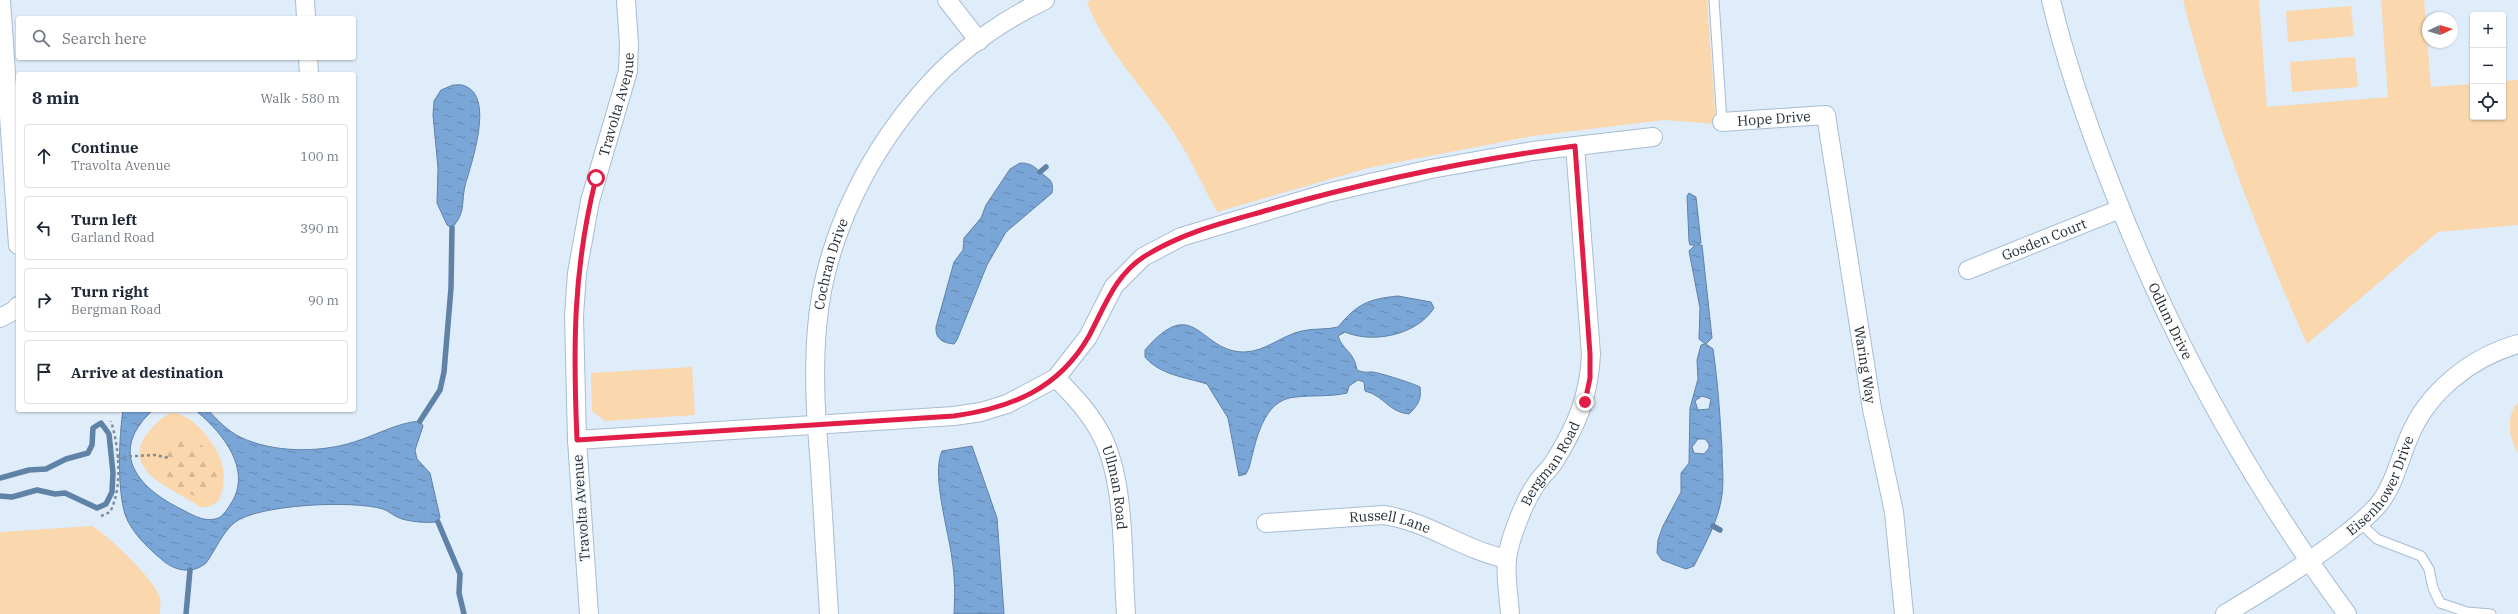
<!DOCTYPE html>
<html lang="en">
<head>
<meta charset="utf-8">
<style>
  body { margin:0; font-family:"IBM Plex Serif",serif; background:#f6f6f7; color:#1f2937 }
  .controls { position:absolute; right:12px; top:12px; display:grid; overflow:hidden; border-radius:4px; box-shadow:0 1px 3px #0004 }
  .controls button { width:36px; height:36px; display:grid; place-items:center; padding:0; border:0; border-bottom:1px solid #e0e1e3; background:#fff; color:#1f2937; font:20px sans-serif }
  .compass { position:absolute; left:2422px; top:12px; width:36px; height:36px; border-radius:50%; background:#fff; box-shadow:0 1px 3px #0004; rotate:86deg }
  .stop { position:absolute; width:12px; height:12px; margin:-9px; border:3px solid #e11d48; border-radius:50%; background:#fff }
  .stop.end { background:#e11d48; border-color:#fff; box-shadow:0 1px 4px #0008 }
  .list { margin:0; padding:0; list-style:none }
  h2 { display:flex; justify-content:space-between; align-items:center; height:52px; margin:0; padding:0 16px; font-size:17px }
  h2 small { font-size:13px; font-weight:400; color:#747a83 }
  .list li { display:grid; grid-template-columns:26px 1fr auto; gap:12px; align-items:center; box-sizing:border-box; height:64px; margin:0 8px 8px; padding:0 8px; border:1px solid #e0e1e3; border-radius:4px }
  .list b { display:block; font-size:15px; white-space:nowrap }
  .list p { margin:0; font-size:13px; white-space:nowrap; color:#747a83 }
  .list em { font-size:13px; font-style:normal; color:#747a83 }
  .icon { flex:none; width:22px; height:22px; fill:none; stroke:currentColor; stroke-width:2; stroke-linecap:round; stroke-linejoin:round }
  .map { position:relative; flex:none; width:2518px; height:614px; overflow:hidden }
  .search { position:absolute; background:#fff; box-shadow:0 1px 3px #0004; left:16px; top:16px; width:340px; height:44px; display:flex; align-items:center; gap:10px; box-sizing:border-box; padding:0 14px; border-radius:4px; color:#747a83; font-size:15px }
  .panel { position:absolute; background:#fff; box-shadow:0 1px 3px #0004; left:16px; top:72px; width:340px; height:340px; border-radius:4px }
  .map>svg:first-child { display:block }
</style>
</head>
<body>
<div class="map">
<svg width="2518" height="614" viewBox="0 0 2518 614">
  <defs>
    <pattern id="forest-firs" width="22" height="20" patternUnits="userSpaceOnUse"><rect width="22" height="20" fill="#fad7ac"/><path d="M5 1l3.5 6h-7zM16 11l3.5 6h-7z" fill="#d6b995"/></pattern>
    <pattern id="water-ripples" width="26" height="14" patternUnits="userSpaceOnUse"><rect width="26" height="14" fill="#7aa6d7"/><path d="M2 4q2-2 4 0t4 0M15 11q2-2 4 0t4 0" fill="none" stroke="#6488af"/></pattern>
  </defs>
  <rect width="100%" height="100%" fill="#dfecfa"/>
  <g fill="#fad7ac">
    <path d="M1090 0H1707L1716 124 1664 120 1533 136 1368 168 1217 212C1201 182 1187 151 1168 124 1142 87 1102 44 1087 2Z"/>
    <path d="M2183 0H2259L2267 107 2388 97 2381 0H2424L2431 87 2473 84V117H2503V81L2518 80V225L2438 232 2307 344C2257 232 2213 119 2183 0Z"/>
    <path d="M2351 6 2354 36 2288 42 2286 11Z"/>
    <path d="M2355 57 2358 87 2292 92 2290 62Z"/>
    <path d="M692 367 695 415 605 421 592 411 591 373Z"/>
    <path d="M2518 402V453C2508 437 2506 416 2518 402Z"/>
    <path d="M171 413C193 412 220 448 223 468 225 481 223 490 219 501L208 507H200C181 492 123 474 144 438 151 428 160 418 171 413Z"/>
    <path d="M92 526C109 536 155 580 160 598 161 603 160 609 160 614H0V532Z"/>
  </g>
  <path fill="url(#forest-firs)" d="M177 437H193C210 452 224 469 213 492 208 494 203 497 198 496 167 493 148 459 177 437Z"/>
  <g fill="url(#water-ripples)" stroke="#6082a7" fill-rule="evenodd">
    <path d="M453 85C456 85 462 84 465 86 495 97 471 164 465 186 461 204 466 212 452 228L447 225 437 203 438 168 433 115 434 101 441 90Z"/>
    <path d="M1020 163C1030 163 1034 166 1040 172 1049 180 1054 179 1052 193L1006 232 987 265 957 340 954 344C943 343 935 339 936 327L954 262 963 250 964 238 981 218 986 205 1010 169Z"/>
    <path d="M1689 193 1696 197 1701 243 1697 245H1702L1712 338 1706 344 1713 349C1718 383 1720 416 1722 449 1722 464 1724 480 1722 495 1719 520 1705 544 1694 566L1686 569 1662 560 1657 553 1658 540 1663 526 1681 492V473L1689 463 1690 408 1698 379 1697 360 1701 345 1705 344 1699 339 1700 308 1689 251 1695 245H1690L1689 241 1687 196ZM1702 396 1711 399 1709 409 1698 410 1695 401ZM1698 439H1705L1709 444V448L1704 454 1694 453 1692 447Z"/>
    <path d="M1398 296 1431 302 1434 308C1417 335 1373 344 1345 332L1338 336C1343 351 1354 351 1357 370 1364 373 1366 372 1372 372 1378 372 1415 384 1420 387 1422 400 1417 406 1409 414 1388 412 1385 396 1365 391L1364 382 1358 380 1349 386 1347 393C1330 397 1313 395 1296 397 1262 399 1256 442 1249 468L1246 474 1239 476 1228 418 1207 384C1185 377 1160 375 1145 357V350C1195 292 1199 352 1244 352 1265 352 1282 335 1302 331 1314 328 1326 330 1338 327 1357 304 1368 299 1398 296Z"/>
    <path d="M123 410H153C108 451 136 487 181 509 191 514 203 522 215 519 222 518 226 511 230 505 254 470 222 432 195 410H208C217 420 228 431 240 437 273 453 320 453 354 442 377 435 396 423 420 421L423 426 415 450 417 459 430 473 440 517 438 522C426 523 413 522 402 519 395 517 389 511 383 509 354 500 257 504 234 523 222 533 215 551 206 563 194 573 179 572 166 563 151 551 131 533 125 514 117 489 119 436 123 410Z"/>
    <path d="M972 446 997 518 1004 614H954C955 596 955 577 952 559 949 532 931 475 942 451Z"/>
  </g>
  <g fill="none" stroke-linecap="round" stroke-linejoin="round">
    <g stroke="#6082a7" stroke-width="5.5">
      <path d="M1040 172 1046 167"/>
      <path d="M420 421 440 390 444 372 451 288 452 228"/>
      <path d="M0 478 29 470 46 469 66 459 88 453 92 445 93 428 101 423 109 434 113 473 112 492 106 504 97 508 65 493 55 494 37 490 12 497 0 496"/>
      <path d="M438 522 460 574 459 593 464 614"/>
      <path d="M1713 526 1720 530"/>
      <path d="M186 614 190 570"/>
    </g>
    <g stroke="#a8bcd3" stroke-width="11">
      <g id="service">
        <path d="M1714 0 1722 122"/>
        <path d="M2360 523 2377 539 2421 556 2429 569 2433 588 2440 603 2467 612 2491 614"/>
      </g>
    </g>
    <g stroke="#a8bcd3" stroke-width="20">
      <g id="minor">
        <path d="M305 0 306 18"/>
        <path d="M947 0 979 41"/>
        <path id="s1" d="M2051 0C2066 64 2088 126 2112 187 2171 340 2250 482 2347 614"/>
        <path d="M1 1 18 245"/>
        <path d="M308 58 309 74"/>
        <path id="s2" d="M1722 122 1826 115 1872 409 1894 512 1904 614"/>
        <path id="s3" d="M1968 270 2120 209"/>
        <path d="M0 318 15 310 18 306"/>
        <path id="s4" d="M1056 378C1074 396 1090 413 1102 436 1126 484 1122 560 1126 614"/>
        <path d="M577 440 954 416 981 412 1007 404 1056 378 1088 337 1114 286 1143 257 1181 237 1327 193 1431 169 1533 151 1653 137"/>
        <path id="s5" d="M1266 523 1383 515C1428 521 1463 550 1507 559"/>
        <path id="s6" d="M589 614 577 440 574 316 577 273 590 201 628 71 629 45 626 0"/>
        <path id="s7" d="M829 614C826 565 823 515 820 466 816 420 813 374 817 328 824 238 870 148 931 82 961 49 1005 19 1045 0"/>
        <path id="s8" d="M1510 614C1509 597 1505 576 1507 559 1509 540 1525 499 1537 483 1542 475 1549 470 1554 462 1577 425 1589 397 1591 354L1575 146"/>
        <path id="s9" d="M2225 614C2263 591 2301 568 2337 541 2351 530 2366 519 2378 505 2394 486 2399 460 2409 437 2428 391 2472 357 2518 344"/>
      </g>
    </g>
    <g stroke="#828d98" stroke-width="2.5" stroke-dasharray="3 3" stroke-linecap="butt">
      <path d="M117 457 155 455 169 458"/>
      <path d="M101 516 110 512C123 487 119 447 111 421"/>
    </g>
    <use href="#service" stroke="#fff" stroke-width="9"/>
    <use href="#minor" stroke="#fff" stroke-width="18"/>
  </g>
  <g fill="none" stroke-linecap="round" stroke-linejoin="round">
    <path stroke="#e11d48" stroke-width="5" d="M596 178C573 270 573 346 577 440L954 416C1011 408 1059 389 1089 336 1105 306 1115 275 1145 256 1183 232 1226 222 1268 210 1369 181 1471 160 1575 146L1590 354V378L1585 402"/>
  </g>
  <g text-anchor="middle" stroke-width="4" stroke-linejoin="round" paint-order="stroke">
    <g font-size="14" fill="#252d36" stroke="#f4f8fd">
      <text dy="5" stroke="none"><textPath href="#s6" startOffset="515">Travolta Avenue</textPath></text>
      <text dy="5" stroke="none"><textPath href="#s2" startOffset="52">Hope Drive</textPath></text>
      <text dy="5" stroke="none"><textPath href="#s3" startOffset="82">Gosden Court</textPath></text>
      <text dy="5" stroke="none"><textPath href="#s7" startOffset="352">Cochran Drive</textPath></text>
      <text dy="5" stroke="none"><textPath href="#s1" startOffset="343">Odlum Drive</textPath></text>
      <text dy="5" stroke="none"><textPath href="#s2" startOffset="357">Waring Way</textPath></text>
      <text dy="5" stroke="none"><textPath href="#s8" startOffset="161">Bergman Road</textPath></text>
      <text dy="5" stroke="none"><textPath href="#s9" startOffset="206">Eisenhower Drive</textPath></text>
      <text dy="5" stroke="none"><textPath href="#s4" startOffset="128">Ullman Road</textPath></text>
      <text transform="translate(581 508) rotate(-94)" y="5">Travolta Avenue</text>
      <text dy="5" stroke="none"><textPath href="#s5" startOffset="125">Russell Lane</textPath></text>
    </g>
  </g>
</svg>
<div class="controls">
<button>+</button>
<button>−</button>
<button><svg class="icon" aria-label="locate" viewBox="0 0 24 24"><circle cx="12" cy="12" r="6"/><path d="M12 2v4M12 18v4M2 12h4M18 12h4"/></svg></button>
</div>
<svg class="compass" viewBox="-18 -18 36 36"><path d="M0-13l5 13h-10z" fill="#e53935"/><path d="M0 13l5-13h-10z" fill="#747a83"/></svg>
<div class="stop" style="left:596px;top:178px"></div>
<div class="stop end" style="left:1585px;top:402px"></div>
<div class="search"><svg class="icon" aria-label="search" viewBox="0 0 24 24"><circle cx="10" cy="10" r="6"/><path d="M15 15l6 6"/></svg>Search here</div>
<section class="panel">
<h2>8 min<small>Walk · 580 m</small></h2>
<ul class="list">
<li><svg class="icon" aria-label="ahead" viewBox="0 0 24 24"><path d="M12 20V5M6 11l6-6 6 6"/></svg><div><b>Continue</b><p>Travolta Avenue</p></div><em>100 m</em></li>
<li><svg class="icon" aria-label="left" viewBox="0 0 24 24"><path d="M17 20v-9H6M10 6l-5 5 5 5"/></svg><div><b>Turn left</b><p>Garland Road</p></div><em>390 m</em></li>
<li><svg class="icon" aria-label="right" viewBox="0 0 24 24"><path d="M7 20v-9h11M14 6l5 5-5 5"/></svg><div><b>Turn right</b><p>Bergman Road</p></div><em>90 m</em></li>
<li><svg class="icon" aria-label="arrive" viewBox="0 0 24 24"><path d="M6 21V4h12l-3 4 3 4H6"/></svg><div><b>Arrive at destination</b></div></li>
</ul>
</section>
</div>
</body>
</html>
